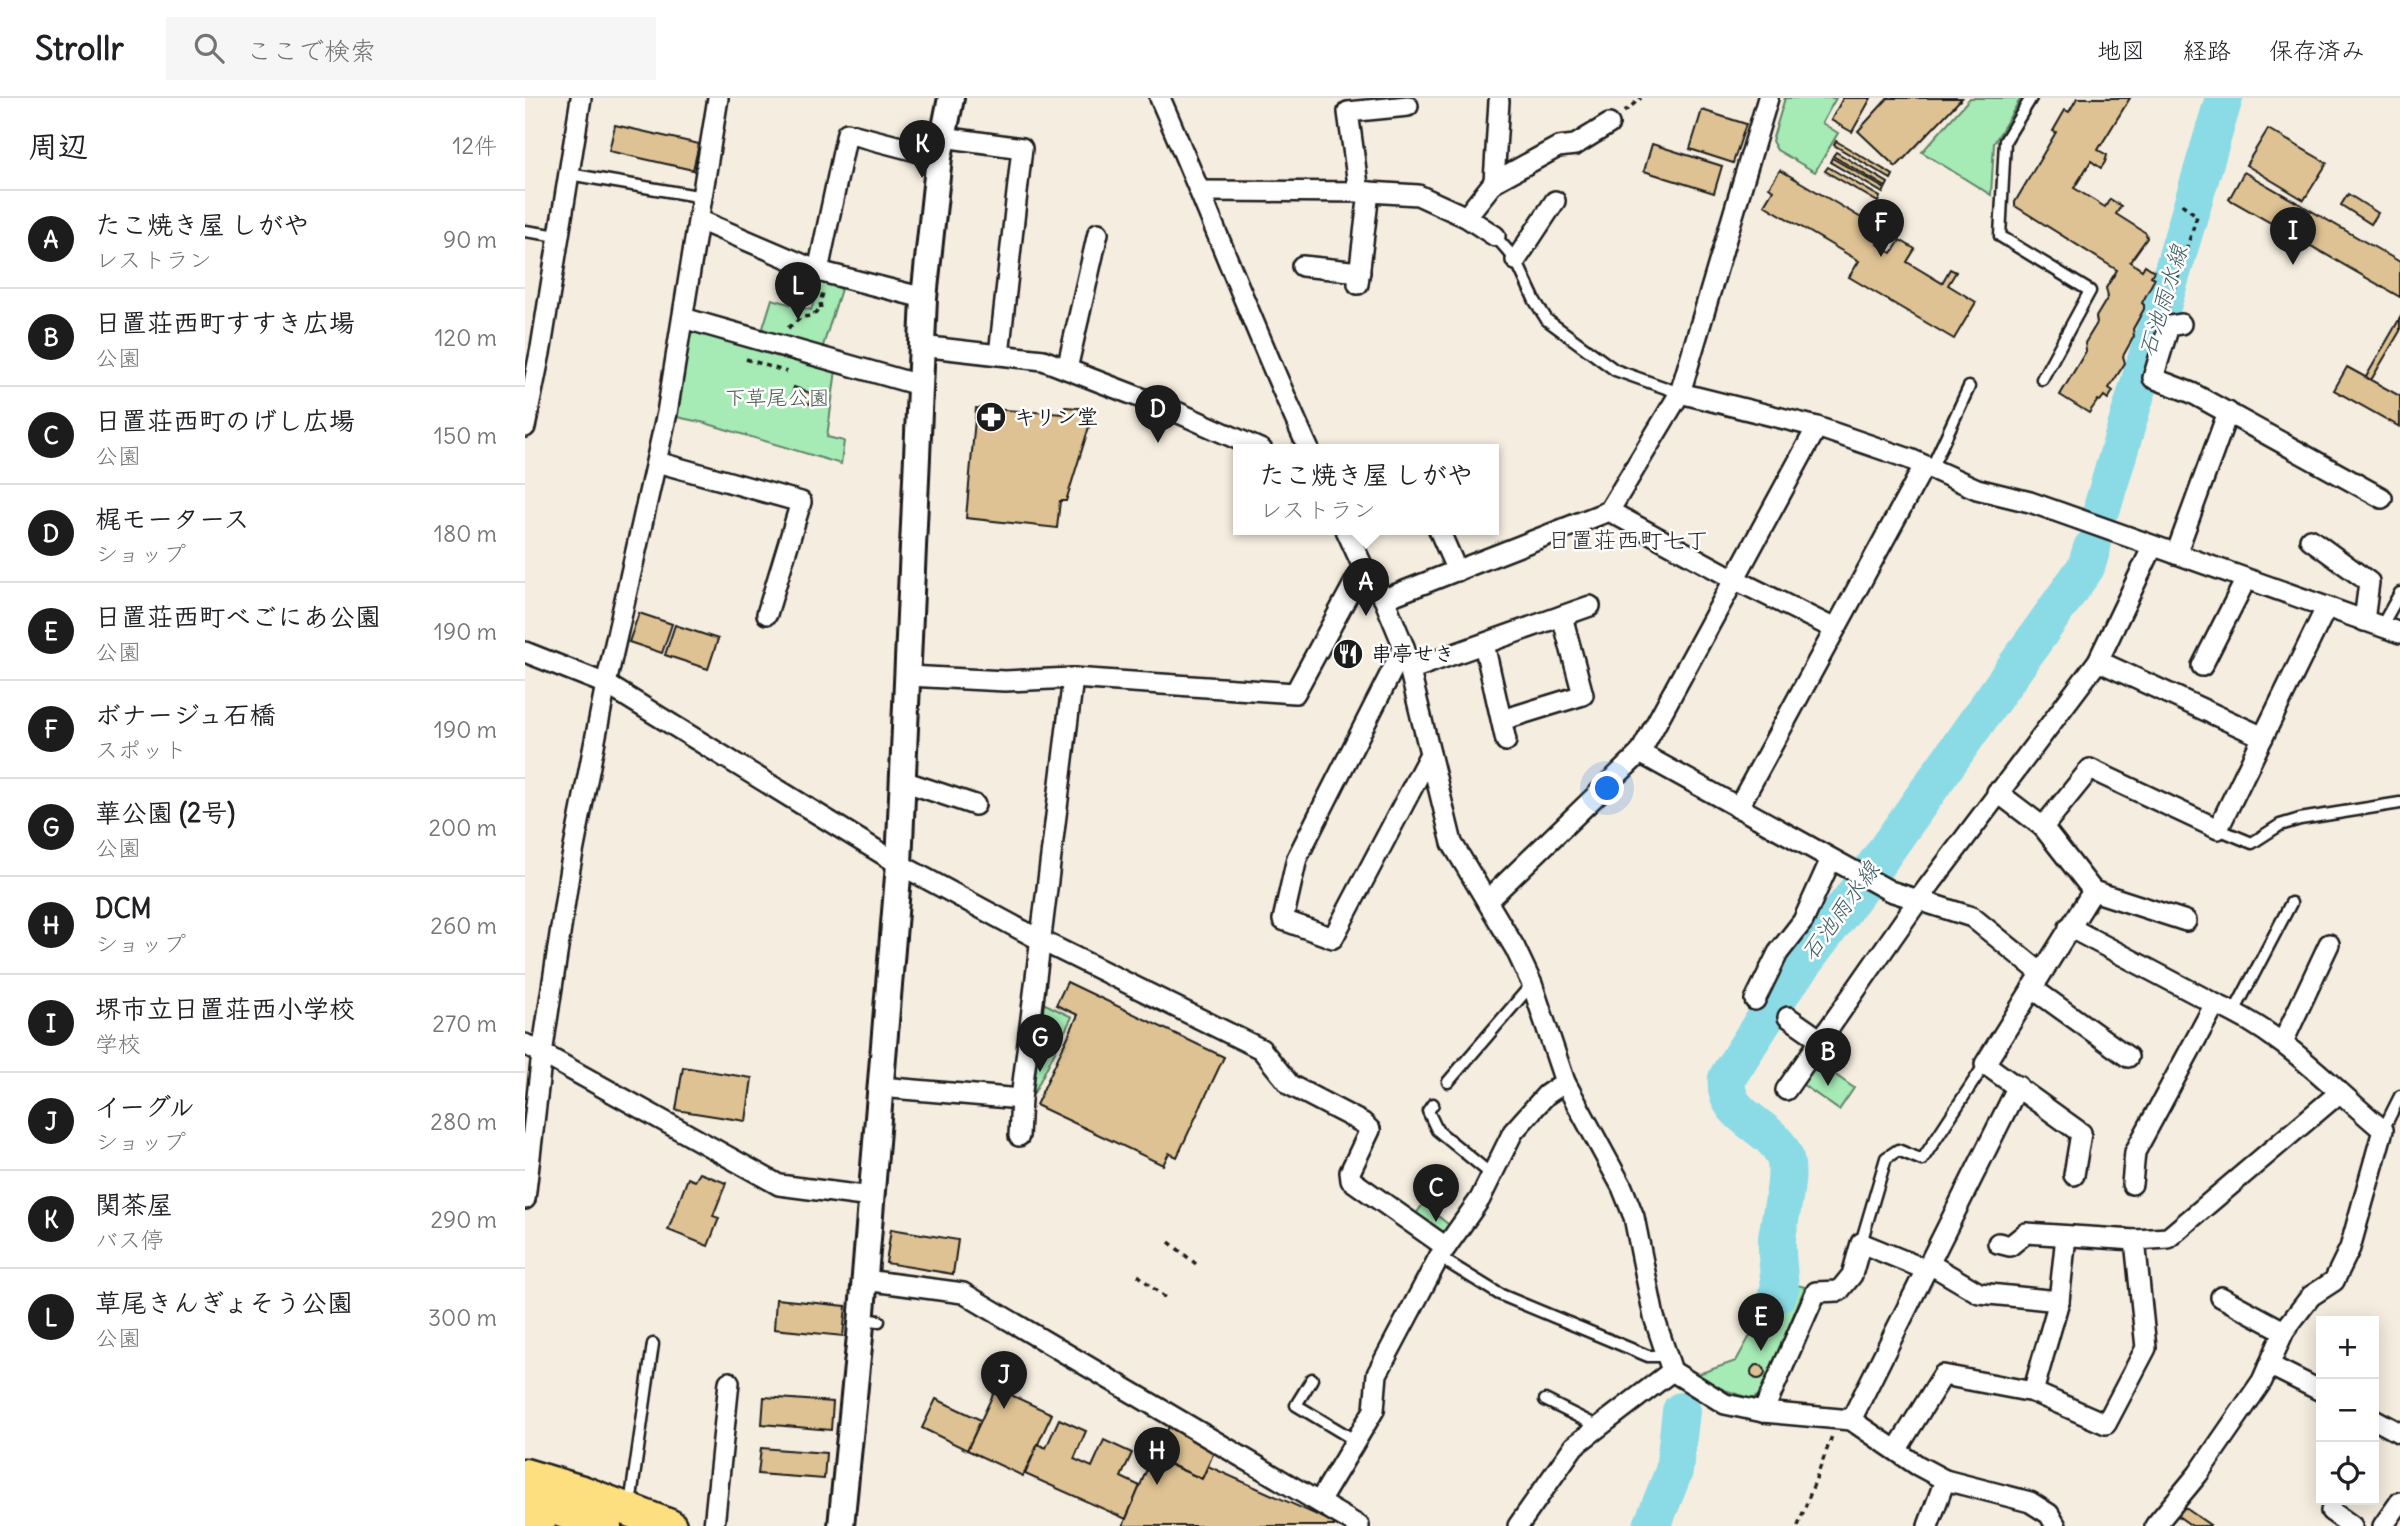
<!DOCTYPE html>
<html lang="ja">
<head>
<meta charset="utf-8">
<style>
  body { margin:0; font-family:Delius,"Klee One",sans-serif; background:#f6f6f6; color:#202124 }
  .controls { position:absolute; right:21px; bottom:21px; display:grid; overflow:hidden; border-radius:0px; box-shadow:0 4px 18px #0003 }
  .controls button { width:63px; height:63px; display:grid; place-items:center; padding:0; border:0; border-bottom:2px solid #e0e0e0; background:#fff; color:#202124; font:35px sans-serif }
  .you { position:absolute; left:1083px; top:691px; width:24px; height:24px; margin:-18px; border:5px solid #fff; border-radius:50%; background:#1a73e8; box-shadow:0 0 0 10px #1a73e833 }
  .badge { display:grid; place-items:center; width:46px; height:46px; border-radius:50%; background:#1c1c1c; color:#fff; font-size:23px; font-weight:700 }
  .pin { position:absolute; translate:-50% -58px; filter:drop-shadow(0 2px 4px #0008) }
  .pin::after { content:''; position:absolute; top:37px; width:24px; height:21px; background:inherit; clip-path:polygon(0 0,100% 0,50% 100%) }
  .popup { position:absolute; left:708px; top:346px; width:266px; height:91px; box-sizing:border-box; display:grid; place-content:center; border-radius:0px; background:#fff; filter:drop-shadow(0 2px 5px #0005); font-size:23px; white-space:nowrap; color:#757577 }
  .popup b { font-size:26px; color:#202124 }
  .popup::after { content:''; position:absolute; left:50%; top:100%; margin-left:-14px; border:14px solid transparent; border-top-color:#fff }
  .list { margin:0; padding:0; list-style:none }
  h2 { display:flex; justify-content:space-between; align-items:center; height:91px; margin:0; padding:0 28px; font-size:30px }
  h2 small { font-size:23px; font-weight:400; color:#757577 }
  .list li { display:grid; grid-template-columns:46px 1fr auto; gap:21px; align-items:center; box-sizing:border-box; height:98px; padding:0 28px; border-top:2px solid #e0e0e0 }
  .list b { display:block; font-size:26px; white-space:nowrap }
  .list p { margin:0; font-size:23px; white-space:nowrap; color:#757577 }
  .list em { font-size:23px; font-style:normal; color:#757577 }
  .icon { flex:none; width:38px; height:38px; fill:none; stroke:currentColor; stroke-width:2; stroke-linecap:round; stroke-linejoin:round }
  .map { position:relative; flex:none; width:1875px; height:1428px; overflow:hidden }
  header { display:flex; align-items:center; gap:42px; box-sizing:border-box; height:98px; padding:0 35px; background:#fff; border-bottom:2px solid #e0e0e0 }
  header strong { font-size:33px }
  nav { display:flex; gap:38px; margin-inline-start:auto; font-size:24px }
  .search { width:490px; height:63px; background:#f6f6f6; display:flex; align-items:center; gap:18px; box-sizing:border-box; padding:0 24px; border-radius:0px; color:#757577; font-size:26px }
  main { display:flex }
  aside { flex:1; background:#fff }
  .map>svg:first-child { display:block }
</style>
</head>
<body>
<header>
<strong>Strollr</strong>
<div class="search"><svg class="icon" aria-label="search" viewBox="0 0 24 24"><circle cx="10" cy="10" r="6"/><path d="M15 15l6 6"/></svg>ここで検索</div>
<nav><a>地図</a><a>経路</a><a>保存済み</a></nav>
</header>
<main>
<aside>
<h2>周辺<small>12件</small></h2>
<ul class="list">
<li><span class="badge">A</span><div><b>たこ焼き屋 しがや</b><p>レストラン</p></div><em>90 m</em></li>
<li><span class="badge">B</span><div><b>日置荘西町すすき広場</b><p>公園</p></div><em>120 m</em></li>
<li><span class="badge">C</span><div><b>日置荘西町のげし広場</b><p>公園</p></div><em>150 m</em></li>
<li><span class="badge">D</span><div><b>梶モータース</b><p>ショップ</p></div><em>180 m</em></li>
<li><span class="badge">E</span><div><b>日置荘西町べごにあ公園</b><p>公園</p></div><em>190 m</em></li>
<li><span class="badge">F</span><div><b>ボナージュ石橋</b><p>スポット</p></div><em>190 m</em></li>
<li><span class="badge">G</span><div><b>華公園 (2号)</b><p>公園</p></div><em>200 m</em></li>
<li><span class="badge">H</span><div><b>DCM</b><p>ショップ</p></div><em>260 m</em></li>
<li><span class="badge">I</span><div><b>堺市立日置荘西小学校</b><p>学校</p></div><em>270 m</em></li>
<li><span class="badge">J</span><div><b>イーグル</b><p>ショップ</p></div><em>280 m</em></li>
<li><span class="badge">K</span><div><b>関茶屋</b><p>バス停</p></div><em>290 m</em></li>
<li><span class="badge">L</span><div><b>草尾きんぎょそう公園</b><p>公園</p></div><em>300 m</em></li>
</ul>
</aside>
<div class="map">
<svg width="1875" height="1428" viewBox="0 0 1875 1428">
  <rect width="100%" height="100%" fill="#f5eddf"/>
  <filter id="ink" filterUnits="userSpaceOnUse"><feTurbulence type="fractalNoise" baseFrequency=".0143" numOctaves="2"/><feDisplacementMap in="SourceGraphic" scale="14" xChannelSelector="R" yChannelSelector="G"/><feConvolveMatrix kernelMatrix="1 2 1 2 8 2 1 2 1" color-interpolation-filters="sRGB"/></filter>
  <g filter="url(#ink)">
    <g fill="#a6eab5" stroke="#618368" stroke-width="2">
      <path d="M1260 0H1311L1297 25 1313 35 1290 74 1252 52 1247 43Z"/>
      <path d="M1445 0H1496L1469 45 1466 97 1397 54Z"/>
      <path d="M295 182 317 188 297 251 237 233 247 201 286 212Z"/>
      <path d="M163 231 311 272 302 339 319 343 316 366 180 325 147 318Z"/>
      <path d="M518 905 547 919 508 997Z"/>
      <path d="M1292 964 1329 990 1314 1012 1277 986Z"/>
      <path d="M898 1106 928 1130 926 1134H914L891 1116Z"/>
      <path d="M1267 1186 1280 1189 1236 1297 1226 1301 1194 1290 1173 1276 1211 1263 1248 1197 1258 1202Z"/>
    </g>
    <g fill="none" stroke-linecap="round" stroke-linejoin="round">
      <g stroke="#8bdbe7" stroke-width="38">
        <path d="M1578 407 1699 0"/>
        <path d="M1252 1197 1255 1191C1254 1175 1251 1157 1252 1141 1254 1119 1268 1074 1258 1055 1243 1025 1197 1019 1202 980L1258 892 1330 796 1561 469 1567 450"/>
        <path d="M1127 1428 1149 1373 1156 1313"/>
      </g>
    </g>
    <g fill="#dec293" stroke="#1c1c1c" stroke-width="2">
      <path d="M1318 0H1346L1327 34 1306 22Z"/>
      <path d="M1363 0H1437L1371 69 1333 33Z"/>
      <path d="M1552 0H1605L1573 52 1582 57 1580 64 1576 70 1566 63 1549 90 1580 109 1585 101 1596 108 1591 116 1621 135 1622 140 1605 164 1617 172 1620 167 1629 173 1626 178 1630 180 1617 205 1619 207V211L1608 231 1609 238 1598 258 1600 265 1584 290 1588 293 1583 301 1579 298 1575 303 1573 302 1564 315 1535 297 1561 253 1560 245 1572 225 1571 219 1583 199 1581 190 1592 172 1490 108V104L1531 34 1528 33 1540 12 1544 14Z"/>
      <path d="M1177 12 1221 26 1208 65 1165 51Z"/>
      <path d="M90 27 174 46 168 72 84 53Z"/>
      <path d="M1743 31 1802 65 1779 102 1721 67Z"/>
      <path d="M1311 43 1368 77 1366 81 1309 47Z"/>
      <path d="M1127 46 1197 68 1189 95 1119 73Z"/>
      <path d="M1311 54 1363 85 1361 89 1308 58Z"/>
      <path d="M1307 60 1360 91 1358 95 1305 64Z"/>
      <path d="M1303 69 1355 99 1353 104 1300 73Z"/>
      <path d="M1255 72 1360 134 1352 146 1367 155 1375 142 1390 151 1382 164 1417 185 1425 171 1431 174 1423 187 1451 204 1429 241 1324 179 1334 163 1239 107 1248 92 1244 89Z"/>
      <path d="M1719 74 1875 164V199L1704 101Z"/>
      <path d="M1823 96 1853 115 1846 126 1816 107Z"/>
      <path d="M1875 220V233L1846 282 1841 279Z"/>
      <path d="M1822 269 1875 298V329L1809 292Z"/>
      <path d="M269 289 288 296 285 306 266 300Z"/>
      <path d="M540 309 567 311V319L541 403H535L532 430 441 420 451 310 539 316Z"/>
      <path d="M114 515 147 526 137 555 104 544Z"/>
      <path d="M150 527 193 541 183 571 140 557Z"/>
      <path d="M542 884 699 959 652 1059 644 1055 638 1067 511 1007 553 917 531 907Z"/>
      <path d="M158 969 227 980 221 1023 151 1012Z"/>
      <path d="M175 1075 201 1085 188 1118 194 1120 183 1148 143 1132 163 1080 170 1083Z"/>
      <path d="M366 1131 433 1142 428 1176 361 1165Z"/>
      <path d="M251 1201 321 1208 318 1238 249 1231Z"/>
      <circle cx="1233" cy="1274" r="7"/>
      <path d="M471 1290 527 1316 498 1378 442 1352Z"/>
      <path d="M239 1299 308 1304 306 1332 237 1326Z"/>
      <path d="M411 1301 456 1322 442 1352 397 1330Z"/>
      <path d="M534 1321 561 1333 549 1361 567 1369 579 1342 607 1355 596 1379 615 1388 601 1421 500 1376 513 1346 521 1350Z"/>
      <path d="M644 1328 689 1354 677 1381 631 1360Z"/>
      <path d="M236 1350 301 1355 299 1381 233 1376Z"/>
      <path d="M627 1359 677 1381 683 1368 810 1425 809 1428H598Z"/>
      <path d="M1659 1409 1685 1427 1684 1428H1667L1653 1418Z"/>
    </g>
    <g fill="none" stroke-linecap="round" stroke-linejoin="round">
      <g stroke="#1c1c1c" stroke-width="15">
        <g id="service">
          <path d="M1506 0 1480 43 1475 138 1565 193 1517 281"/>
          <path d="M44 76 178 99"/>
          <path d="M0 133 34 138"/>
          <path d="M970 138 991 162 1010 203 1022 222 1090 272 1155 295"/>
          <path d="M1406 371 1444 289"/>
          <path d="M1856 529 1875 495"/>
          <path d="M1693 731 1727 745 1755 727 1775 721 1875 705"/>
          <path d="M1709 914 1766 805"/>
          <path d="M923 984 1007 886"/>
          <path d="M908 1006 903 1013 912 1032 967 1077"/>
          <path d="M1858 1032 1875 998"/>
          <path d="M1336 1145 1361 1060 1373 1052 1397 1062 1460 966"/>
          <path d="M914 1159 974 1196 1123 1258H1142"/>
          <path d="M337 1221 354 1223"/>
          <path d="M787 1281 771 1307 831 1343"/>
          <path d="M1020 1302 1074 1329"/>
          <path d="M105 1407 128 1246"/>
        </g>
      </g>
      <g stroke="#1c1c1c" stroke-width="24">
        <g id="minor">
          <path d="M635 0C686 117 731 236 784 352"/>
          <path d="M418 39 497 50 474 257"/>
          <path d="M969 84 974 3"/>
          <path d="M676 93 844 94 893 97 941 119 970 138"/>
          <path d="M834 94 823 14 883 8"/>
          <path d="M941 119 969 84 1033 49 1050 47 1084 26"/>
          <path d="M174 122 293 173 399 200"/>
          <path d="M991 162 1030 103"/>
          <path d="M777 168 835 174"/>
          <path d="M293 173 322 35 414 59"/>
          <path d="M833 186 844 94"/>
          <path d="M158 220 394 287"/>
          <path d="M1656 226 1644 228 1628 280 1667 295 1857 400"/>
          <path d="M396 248 518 262 645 311 737 352"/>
          <path d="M542 271 573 135"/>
          <path d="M1155 295 1292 329 1385 361 1452 391 1505 404 1875 535"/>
          <path d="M0 329 16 250 56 0"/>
          <path d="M132 364 276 404 242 516"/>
          <path d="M1084 413 1209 481 1310 531"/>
          <path d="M821 432 838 469 859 501 879 549 927 745 990 850 1007 886 1040 984 1097 1089 1109 1119 1129 1219 1147 1273 1200 1306 1238 1314 1326 1322 1392 1367 1420 1382 1505 1404 1524 1416 1531 1428"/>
          <path d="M914 432 932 473"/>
          <path d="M1785 441 1844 484 1839 523"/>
          <path d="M1651 456 1703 314"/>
          <path d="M859 501 1084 413 1155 295 1243 0"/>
          <path d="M959 546 981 643"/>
          <path d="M879 549 772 760 758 822 808 840 905 656"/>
          <path d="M0 554 81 586 374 766 517 843 736 951 765 987 838 1025 845 1032 825 1074 826 1082 921 1149"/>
          <path d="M1573 563 1738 639"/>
          <path d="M1677 568 1721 481"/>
          <path d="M884 572 1065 508"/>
          <path d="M383 578 480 583 548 580 770 595 838 469"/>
          <path d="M977 622 1058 597 1037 518"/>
          <path d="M1115 655 1365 793 1447 819 1516 875"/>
          <path d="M378 683 450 707"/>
          <path d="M1472 694 1518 729 1565 671 1693 731 1801 510"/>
          <path d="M1213 710 1399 368"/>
          <path d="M1518 729 1568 793 1460 966 1556 1035 1549 1077"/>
          <path d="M1568 793 1661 823"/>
          <path d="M962 803 1115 655 1292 329"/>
          <path d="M1544 829 1690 906C1756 933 1804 987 1858 1032L1825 1150 1809 1183 1786 1198 1759 1233 1737 1283 1673 1376 1630 1428"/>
          <path d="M1507 890 1603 959"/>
          <path d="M1230 902 1253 855 1278 823 1306 761"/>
          <path d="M1263 919 1296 942"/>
          <path d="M1758 944 1804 846"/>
          <path d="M0 946 254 1087 346 1099"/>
          <path d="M355 989 496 1001 494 1038"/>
          <path d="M1261 992 1394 801 1573 563 1628 448"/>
          <path d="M496 1001 548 580"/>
          <path d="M1607 1086 1610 1054 1690 906"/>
          <path d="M0 1101 17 956 45 770 81 586 142 315 193 0"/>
          <path d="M1473 1145 1485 1148 1501 1135 1610 1142 1643 1140 1814 995"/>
          <path d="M1405 1166 1454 1195 1534 1203"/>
          <path d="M340 1182 438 1195 834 1428"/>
          <path d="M1696 1199 1759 1233"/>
          <path d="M1744 1267 1796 1293"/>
          <path d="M1508 1294 1534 1203 1541 1138"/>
          <path d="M1238 1314 1291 1194 1314 1193 1327 1177 1336 1145 1402 1172"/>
          <path d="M1849 1321 1875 1335"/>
          <path d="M1326 1322 1493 988"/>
          <path d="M1372 1351 1418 1277 1508 1294 1581 1326 1621 1250 1610 1142"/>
          <path d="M794 1404 849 1312 852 1276 914 1159 955 1101 988 1034 1021 997 1040 984"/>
          <path d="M1806 1413 1827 1428"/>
          <path d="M189 1428 204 1284"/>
          <path d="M993 1428 1049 1348 1147 1273"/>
          <path d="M1403 1428 1420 1382"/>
          <path d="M1858 1428 1875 1404"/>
        </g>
      </g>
      <g stroke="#1c1c1c" stroke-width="30">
        <path id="tertiary" d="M316 1428 335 1238 374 766 399 200 414 59 426 0"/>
      </g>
      <g stroke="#1c1c1c" stroke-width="37">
        <g id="primary">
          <path d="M0 1377 57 1394 145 1428"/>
          <path d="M0 1400 80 1428"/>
        </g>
      </g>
      <g stroke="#1c1c1c" stroke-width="42">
        <path id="motorway" d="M0 1425 11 1428"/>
      </g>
      <g stroke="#1c1c1c" stroke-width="3.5" stroke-dasharray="5 5" stroke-linecap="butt">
        <path d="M1099 14 1116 0"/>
        <path d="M1643 209 1672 118 1658 107 1654 112"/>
        <path d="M263 230 277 219 286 218 296 211 295 204 298 195"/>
        <path d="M221 261 262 274"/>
        <path d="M644 1144 671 1166"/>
        <path d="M613 1177 640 1200"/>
        <path d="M1273 1428 1307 1338"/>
      </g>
      <use href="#service" stroke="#fff" stroke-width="10"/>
      <use href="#minor" stroke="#fff" stroke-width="19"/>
      <use href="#tertiary" stroke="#fff" stroke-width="24"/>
      <use href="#primary" stroke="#fedf80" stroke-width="32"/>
      <use href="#motorway" stroke="#fedf80" stroke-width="37"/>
    </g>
  </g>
  <defs>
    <g id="pharmacy-disc" transform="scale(1.575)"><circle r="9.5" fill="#1c1c1c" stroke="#fff"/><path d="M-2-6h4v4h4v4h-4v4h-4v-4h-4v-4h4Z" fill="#fff"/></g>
    <g id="restaurant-disc" transform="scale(1.575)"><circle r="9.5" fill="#1c1c1c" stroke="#fff"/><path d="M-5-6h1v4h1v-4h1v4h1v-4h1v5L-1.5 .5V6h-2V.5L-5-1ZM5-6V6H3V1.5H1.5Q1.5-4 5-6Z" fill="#fff"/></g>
  </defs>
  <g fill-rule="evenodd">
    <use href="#pharmacy-disc" x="466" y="319"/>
    <use href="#restaurant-disc" x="823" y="556"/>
  </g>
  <g text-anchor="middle" stroke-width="5" stroke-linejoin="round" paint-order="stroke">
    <g font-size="21" fill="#455a4a" stroke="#fff">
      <text x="252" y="307">下草尾公園</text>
    </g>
    <g font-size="21" font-weight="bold" fill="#1c1c1c" stroke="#fff" text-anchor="start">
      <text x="489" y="326">キリン堂</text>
      <text x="846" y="563">串亭せき</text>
    </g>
    <g font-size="23" font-style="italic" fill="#435f63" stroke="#fff">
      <text transform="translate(1638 203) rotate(-73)" y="8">石池雨水線</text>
      <text transform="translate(1315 813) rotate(-54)" y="8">石池雨水線</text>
    </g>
    <g font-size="23" fill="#1c1c1c" stroke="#fff">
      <text x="1103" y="450">日置荘西町七丁</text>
    </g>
  </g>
</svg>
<div class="controls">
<button>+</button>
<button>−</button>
<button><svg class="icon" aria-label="locate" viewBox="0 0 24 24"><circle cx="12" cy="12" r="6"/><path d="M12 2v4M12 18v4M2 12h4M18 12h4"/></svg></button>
</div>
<div class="you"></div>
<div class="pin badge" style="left:841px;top:518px">A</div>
<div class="popup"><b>たこ焼き屋 しがや</b>レストラン</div>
<div class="pin badge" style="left:1303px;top:988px">B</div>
<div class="pin badge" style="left:911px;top:1124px">C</div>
<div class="pin badge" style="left:633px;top:345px">D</div>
<div class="pin badge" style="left:1236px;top:1253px">E</div>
<div class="pin badge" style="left:1356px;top:159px">F</div>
<div class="pin badge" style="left:515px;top:974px">G</div>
<div class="pin badge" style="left:632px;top:1387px">H</div>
<div class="pin badge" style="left:1768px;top:167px">I</div>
<div class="pin badge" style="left:479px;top:1311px">J</div>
<div class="pin badge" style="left:397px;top:80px">K</div>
<div class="pin badge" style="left:273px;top:222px">L</div>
</div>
</main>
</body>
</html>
